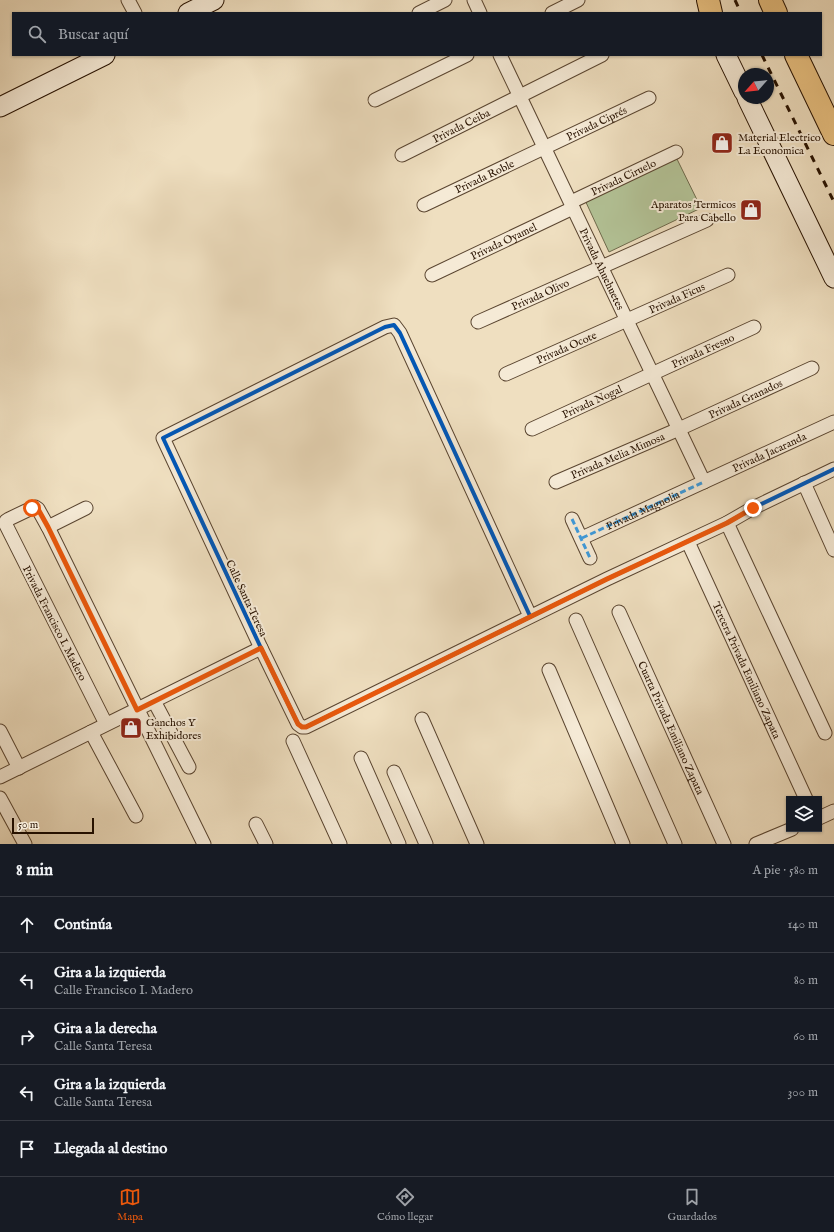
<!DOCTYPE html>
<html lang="es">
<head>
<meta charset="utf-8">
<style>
  body { margin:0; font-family:"IM FELL English",serif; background:#242831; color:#f1f3f6 }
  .controls { position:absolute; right:12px; bottom:12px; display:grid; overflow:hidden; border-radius:0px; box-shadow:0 1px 3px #0004 }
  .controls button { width:36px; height:36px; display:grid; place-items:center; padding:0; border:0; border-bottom:1px solid #363941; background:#171b24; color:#f1f3f6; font:20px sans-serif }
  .compass { position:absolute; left:738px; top:68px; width:36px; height:36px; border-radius:50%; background:#171b24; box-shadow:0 1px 3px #0004; rotate:243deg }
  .scale { position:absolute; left:12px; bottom:10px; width:82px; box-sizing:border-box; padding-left:4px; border:2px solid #281200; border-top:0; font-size:11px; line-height:14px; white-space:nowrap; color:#281200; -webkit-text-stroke:3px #f5ead6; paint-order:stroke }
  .stop { position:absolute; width:12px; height:12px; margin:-9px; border:3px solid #ea580c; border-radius:50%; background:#fff }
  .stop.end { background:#ea580c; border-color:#fff; box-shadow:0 1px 4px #0008 }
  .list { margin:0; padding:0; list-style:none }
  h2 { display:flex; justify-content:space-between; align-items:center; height:52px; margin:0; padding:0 16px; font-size:17px }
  h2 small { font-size:13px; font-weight:400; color:#9ea1a6 }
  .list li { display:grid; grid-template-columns:26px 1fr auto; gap:12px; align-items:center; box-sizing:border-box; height:56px; padding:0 16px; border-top:1px solid #363941 }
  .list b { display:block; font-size:15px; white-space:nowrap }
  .list p { margin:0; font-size:13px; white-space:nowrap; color:#9ea1a6 }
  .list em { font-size:13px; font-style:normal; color:#9ea1a6 }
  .icon { flex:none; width:22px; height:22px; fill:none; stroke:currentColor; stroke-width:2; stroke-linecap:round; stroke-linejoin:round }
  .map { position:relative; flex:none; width:834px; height:844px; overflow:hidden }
  .search { position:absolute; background:#171b24; box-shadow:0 1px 3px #0004; left:12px; right:12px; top:12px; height:44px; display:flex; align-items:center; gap:10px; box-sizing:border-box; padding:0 14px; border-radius:0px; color:#9ea1a6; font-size:15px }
  .sheet { height:332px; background:#171b24 }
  nav { display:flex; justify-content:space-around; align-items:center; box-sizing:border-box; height:56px; border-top:1px solid #363941; background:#171b24; font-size:11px; color:#9ea1a6 }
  nav a { display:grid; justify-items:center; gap:2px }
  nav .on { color:#ea580c }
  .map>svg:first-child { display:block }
</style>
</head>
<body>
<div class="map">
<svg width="834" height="844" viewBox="0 0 834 844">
  <rect width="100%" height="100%" fill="#efdfc0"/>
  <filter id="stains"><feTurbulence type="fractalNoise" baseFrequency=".005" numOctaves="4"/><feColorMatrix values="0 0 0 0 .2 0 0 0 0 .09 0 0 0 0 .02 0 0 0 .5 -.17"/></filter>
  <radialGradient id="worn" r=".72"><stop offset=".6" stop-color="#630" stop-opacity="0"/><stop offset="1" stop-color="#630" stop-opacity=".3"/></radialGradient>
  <path fill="#b3c397" stroke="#6e6a4c" d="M676 157 701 208 609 252 584 198Z"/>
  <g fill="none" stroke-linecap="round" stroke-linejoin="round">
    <g stroke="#5a4530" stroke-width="15">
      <g id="minor">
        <path d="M128 0 135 13"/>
        <path d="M474 0 480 13"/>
        <path d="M419 13 445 0"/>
        <path d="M552 13 578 0"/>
        <path id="s1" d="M500 55 704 482"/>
        <path d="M375 100 467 55"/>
        <path id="s2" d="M402 155 602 55"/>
        <path id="s3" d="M571 202 676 152"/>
        <path id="s4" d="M424 205 649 98"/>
        <path id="s5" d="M432 275 573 208"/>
        <path id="s6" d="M478 322 707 220"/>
        <path id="s7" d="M506 374 728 275"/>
        <path id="s8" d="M532 429 754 327"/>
        <path id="s9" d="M556 482 679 429 812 368"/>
        <path d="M804 483 834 550"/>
        <path d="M572 519 590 558"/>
        <path d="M727 523 825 733"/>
        <path d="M48 527 86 508"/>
        <path id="s10" d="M582 538 834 422"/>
        <path id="s11" d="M688 542 806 799"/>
        <path id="s12" d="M619 612 724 844"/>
        <path d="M530 616 400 333 394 325 385 327 163 438 261 648 298 724 302 727H306L607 579 727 523 753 508 834 469"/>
        <path d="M576 620 675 844"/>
        <path d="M549 670 623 844"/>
        <path d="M154 701 189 767"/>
        <path d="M422 719 477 844"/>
        <path d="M106 724 6 525V521L9 519 32 508 35 507 38 509 48 527 204 844"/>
        <path d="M0 731 19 768"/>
        <path d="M91 732 136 816"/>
        <path d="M293 741 340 844"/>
        <path d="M361 758 399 844"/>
        <path d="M394 772 426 844"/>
        <path d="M0 777 261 648"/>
        <path d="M0 798 25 844"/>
        <path d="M819 818 834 811"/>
        <path d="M256 824 266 844"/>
        <path d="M756 844 792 829"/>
      </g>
    </g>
    <g stroke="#281200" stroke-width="21">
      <g id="secondary">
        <path d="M188 13 214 0"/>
        <path d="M726 55 744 92"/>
        <path d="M747 98 834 278"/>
        <path d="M0 107 105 55"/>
      </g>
    </g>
    <g stroke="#281200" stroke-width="24">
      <g id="trunk">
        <path d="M708 0 711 13"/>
        <path d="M770 0 776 13"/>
        <path d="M796 55 834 134"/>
      </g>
    </g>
    <use href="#minor" stroke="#f5ead6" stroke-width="13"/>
    <use href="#secondary" stroke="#f5ead6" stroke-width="19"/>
    <use href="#trunk" stroke="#e8c080" stroke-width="22"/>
    <g stroke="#281200" stroke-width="3" stroke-dasharray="7 7" stroke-linecap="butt">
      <path d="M735 0 741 13"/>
      <path d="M762 55 834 202"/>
    </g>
    <g stroke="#3d9adc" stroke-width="3" stroke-dasharray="6 3" stroke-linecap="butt">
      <path d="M572 519 590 558"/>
      <path d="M582 538 704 482"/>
    </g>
    <g stroke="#f5ead6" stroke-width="6">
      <path id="cycleway" d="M530 616 400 333 394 325 385 327 163 438 261 648 298 724 302 727H306L607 579 727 523 753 508 834 469"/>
    </g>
    <use href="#cycleway" stroke="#0057b8" stroke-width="4"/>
  </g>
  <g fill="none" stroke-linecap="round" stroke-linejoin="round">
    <path stroke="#ea580c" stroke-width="5" d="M32 508 35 507 38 509 48 527 137 710 261 648 298 724 302 727H306L607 579 727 523 753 508"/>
  </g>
  <defs>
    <g id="shop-square" transform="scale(1.15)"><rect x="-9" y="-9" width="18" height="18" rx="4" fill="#8f2418" stroke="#f5ead6"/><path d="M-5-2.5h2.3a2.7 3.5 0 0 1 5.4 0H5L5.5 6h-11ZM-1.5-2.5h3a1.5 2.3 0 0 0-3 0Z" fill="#fff"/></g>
  </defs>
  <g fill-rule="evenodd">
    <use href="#shop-square" x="722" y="143"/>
    <use href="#shop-square" x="751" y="210"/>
    <use href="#shop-square" x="131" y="728"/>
  </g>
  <g text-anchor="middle" stroke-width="4" stroke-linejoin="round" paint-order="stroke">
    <g font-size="11" fill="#281200" stroke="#f5ead6">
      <text dy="4" stroke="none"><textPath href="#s4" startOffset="191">Privada Ciprés</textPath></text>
      <text dy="4" stroke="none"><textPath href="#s2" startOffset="66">Privada Ceiba</textPath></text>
      <text dy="4" stroke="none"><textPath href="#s4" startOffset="67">Privada Roble</textPath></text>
      <text dy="4" stroke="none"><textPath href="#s3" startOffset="58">Privada Ciruelo</textPath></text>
      <text dy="4" stroke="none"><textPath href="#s5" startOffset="79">Privada Oyamel</textPath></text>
      <text dy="4" stroke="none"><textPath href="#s1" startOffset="237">Privada Ahuehuetes</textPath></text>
      <text dy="4" stroke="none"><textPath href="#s6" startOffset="68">Privada Olivo</textPath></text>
      <text dy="4" stroke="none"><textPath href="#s7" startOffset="187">Privada Ficus</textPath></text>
      <text dy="4" stroke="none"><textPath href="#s7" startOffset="66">Privada Ocote</textPath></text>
      <text dy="4" stroke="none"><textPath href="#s8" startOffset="188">Privada Fresno</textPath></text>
      <text dy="4" stroke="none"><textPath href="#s9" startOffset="207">Privada Granados</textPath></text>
      <text dy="4" stroke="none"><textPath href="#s8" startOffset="66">Privada Nogal</textPath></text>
      <text dy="4" stroke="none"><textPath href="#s10" startOffset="206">Privada Jacaranda</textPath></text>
      <text dy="4" stroke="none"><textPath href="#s9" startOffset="67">Privada Melia Mimosa</textPath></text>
      <text dy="4" stroke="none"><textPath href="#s10" startOffset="67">Privada Magnolia</textPath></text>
      <text transform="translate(247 598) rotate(65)" y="4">Calle Santa Teresa</text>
      <text transform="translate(55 623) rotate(63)" y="4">Privada Francisco I. Madero</text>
      <text dy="4" stroke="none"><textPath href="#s11" startOffset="141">Tercera Privada Emiliano Zapata</textPath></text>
      <text dy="4" stroke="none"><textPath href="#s12" startOffset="127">Cuarta Privada Emiliano Zapata</textPath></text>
    </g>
    <g font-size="11" fill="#281200" stroke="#f5ead6" text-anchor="start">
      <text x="738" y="141">Material Electrico<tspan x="738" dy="13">La Economica</tspan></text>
      <text x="736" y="208" text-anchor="end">Aparatos Termicos<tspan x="736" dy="13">Para Cabello</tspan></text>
      <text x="146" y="726">Ganchos Y<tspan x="146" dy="13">Exhibidores</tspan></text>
    </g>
  </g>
  <rect width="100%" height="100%" filter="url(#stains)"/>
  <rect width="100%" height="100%" fill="url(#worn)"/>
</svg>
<div class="controls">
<button><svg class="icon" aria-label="layers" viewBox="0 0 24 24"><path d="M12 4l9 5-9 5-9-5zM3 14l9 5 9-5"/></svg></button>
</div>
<svg class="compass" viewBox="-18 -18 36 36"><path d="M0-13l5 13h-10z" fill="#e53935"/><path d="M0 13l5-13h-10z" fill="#9ea1a6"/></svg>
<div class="scale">50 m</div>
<div class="stop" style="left:32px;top:508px"></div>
<div class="stop end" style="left:753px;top:508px"></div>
<div class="search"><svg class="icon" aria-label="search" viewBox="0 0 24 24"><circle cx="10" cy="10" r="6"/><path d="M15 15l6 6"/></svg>Buscar aquí</div>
</div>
<section class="sheet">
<h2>8 min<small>A pie · 580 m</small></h2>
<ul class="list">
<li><svg class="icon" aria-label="ahead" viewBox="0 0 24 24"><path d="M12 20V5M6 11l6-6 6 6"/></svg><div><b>Continúa</b></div><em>140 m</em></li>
<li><svg class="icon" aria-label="left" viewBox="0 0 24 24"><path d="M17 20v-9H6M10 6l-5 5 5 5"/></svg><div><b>Gira a la izquierda</b><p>Calle Francisco I. Madero</p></div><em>80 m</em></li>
<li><svg class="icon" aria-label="right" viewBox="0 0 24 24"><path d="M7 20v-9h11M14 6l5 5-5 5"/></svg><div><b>Gira a la derecha</b><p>Calle Santa Teresa</p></div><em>60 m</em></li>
<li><svg class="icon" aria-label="left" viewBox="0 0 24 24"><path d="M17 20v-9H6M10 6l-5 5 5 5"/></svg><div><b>Gira a la izquierda</b><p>Calle Santa Teresa</p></div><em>300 m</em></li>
<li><svg class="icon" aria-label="arrive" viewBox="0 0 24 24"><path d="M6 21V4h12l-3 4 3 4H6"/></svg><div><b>Llegada al destino</b></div></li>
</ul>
</section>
<nav>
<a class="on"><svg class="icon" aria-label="map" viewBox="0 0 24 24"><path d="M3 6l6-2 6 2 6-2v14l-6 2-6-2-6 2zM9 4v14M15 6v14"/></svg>Mapa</a>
<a><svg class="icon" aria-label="directions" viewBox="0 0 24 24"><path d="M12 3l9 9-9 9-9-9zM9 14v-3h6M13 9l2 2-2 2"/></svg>Cómo llegar</a>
<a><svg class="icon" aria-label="saved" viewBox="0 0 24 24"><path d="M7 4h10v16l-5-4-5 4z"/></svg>Guardados</a>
</nav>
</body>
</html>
